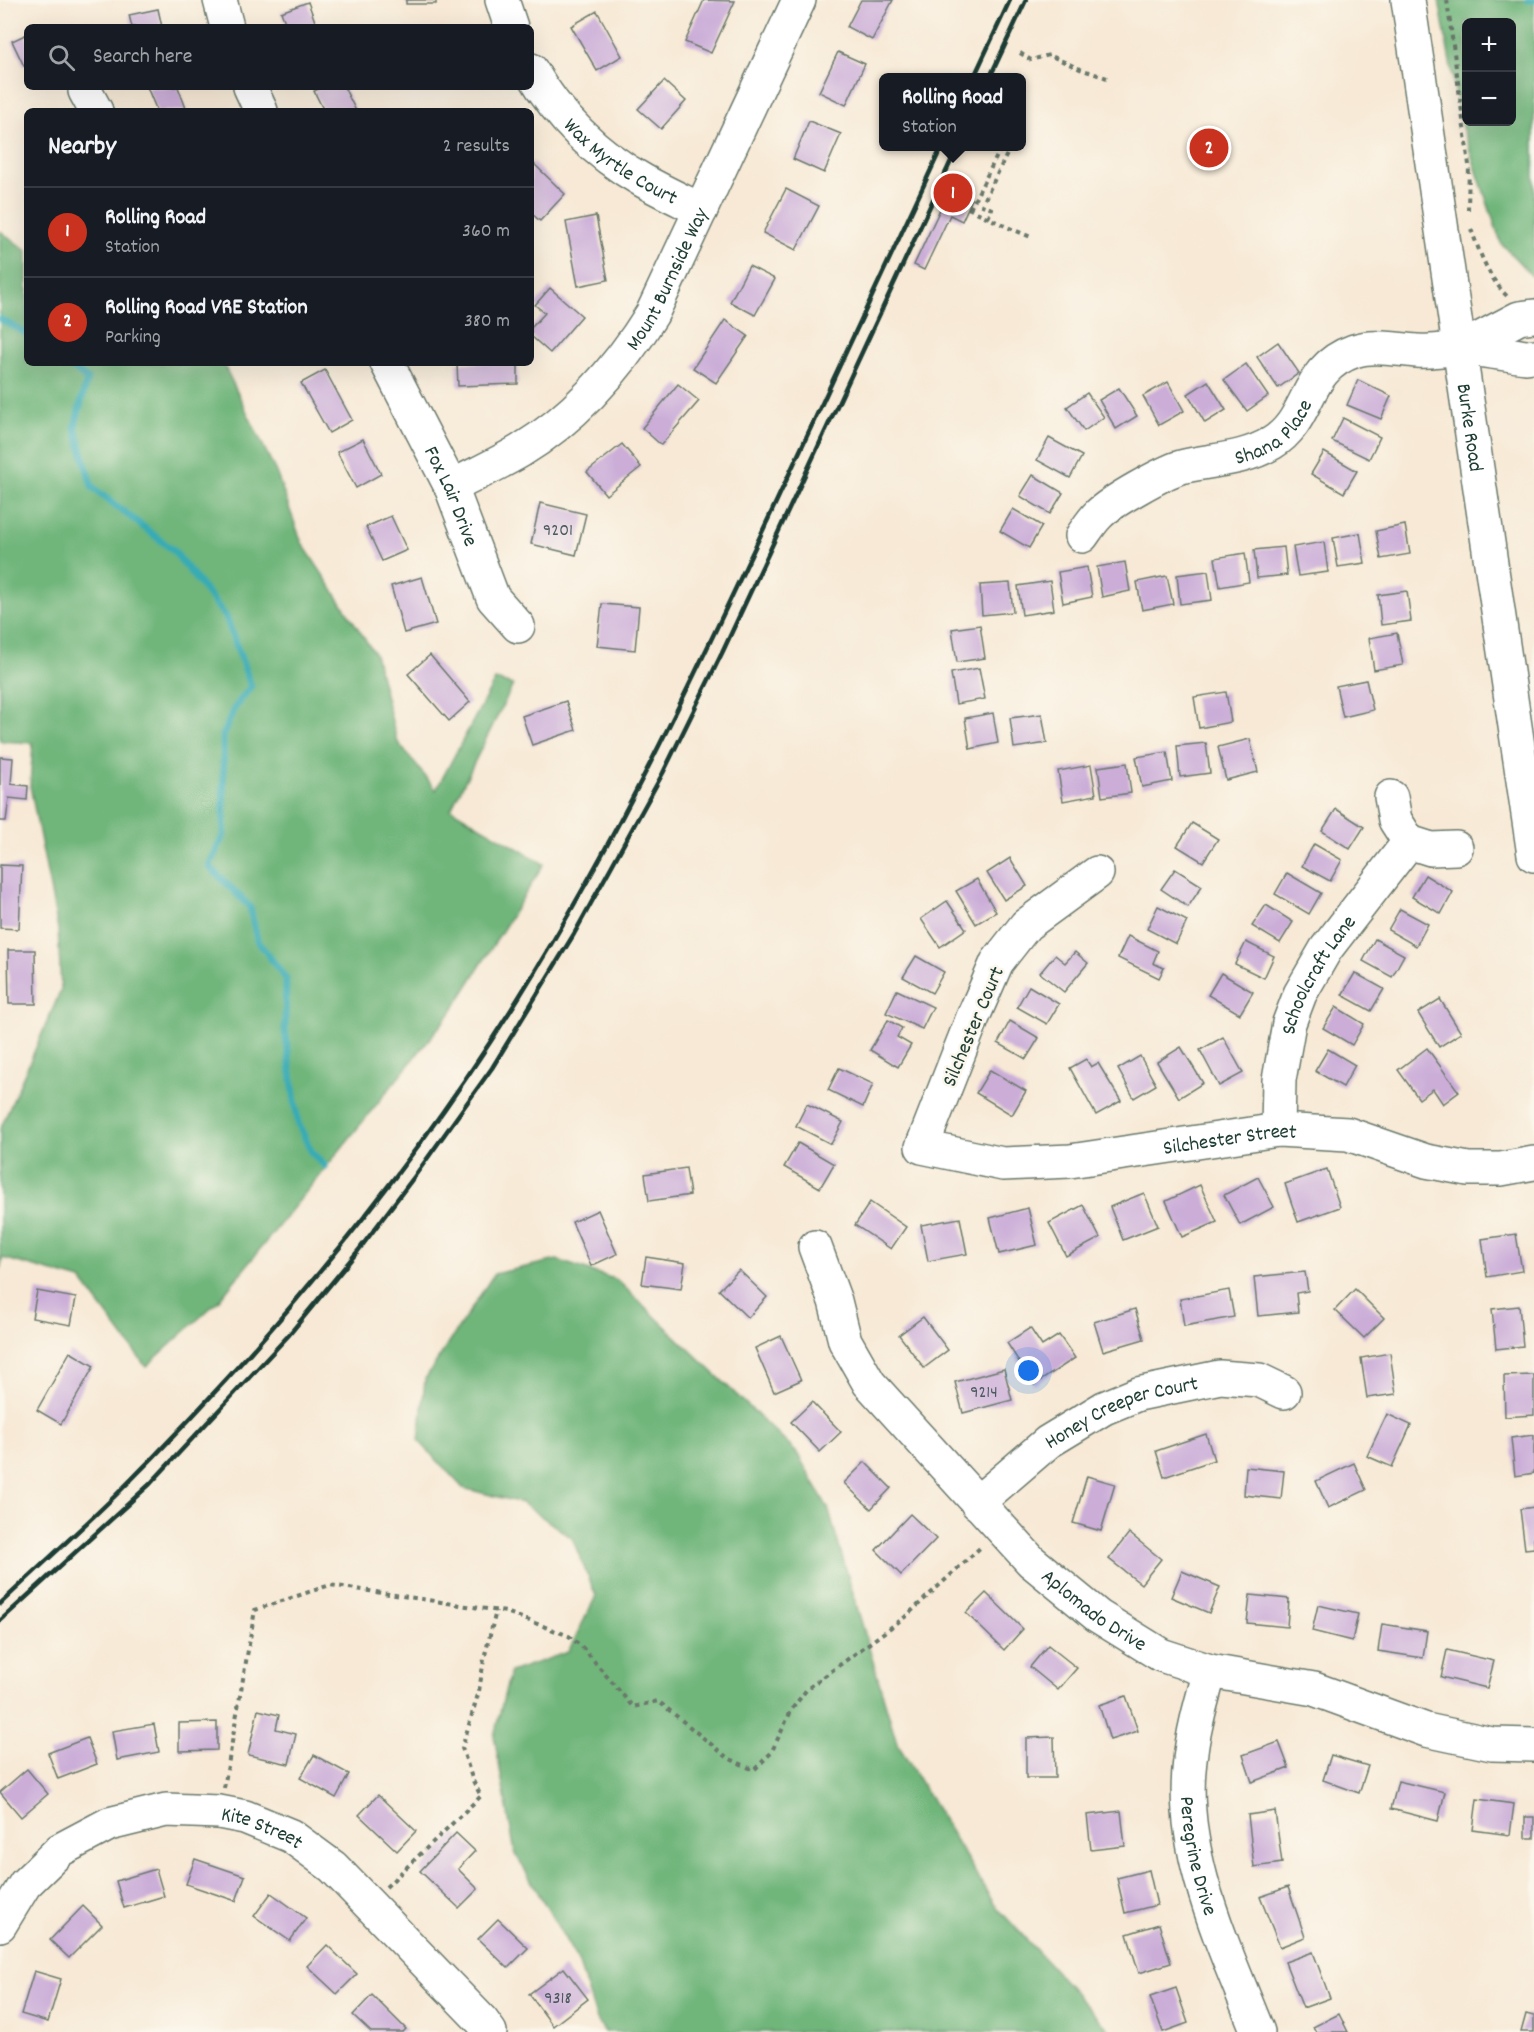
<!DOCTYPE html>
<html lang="en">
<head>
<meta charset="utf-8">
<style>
  body { margin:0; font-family:Dekko,sans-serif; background:#242831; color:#f1f3f6 }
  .controls { position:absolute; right:18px; top:18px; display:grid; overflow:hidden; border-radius:9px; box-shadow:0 6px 24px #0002 }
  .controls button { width:54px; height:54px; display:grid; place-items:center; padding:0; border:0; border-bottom:2px solid #363941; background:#171b24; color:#f1f3f6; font:30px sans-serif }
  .you { position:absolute; left:1029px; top:1371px; width:21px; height:21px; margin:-15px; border:4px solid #fff; border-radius:50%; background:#1a73e8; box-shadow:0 0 0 9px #1a73e833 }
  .badge { display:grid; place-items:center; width:39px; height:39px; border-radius:50%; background:#c8321e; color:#fff; font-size:20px; font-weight:700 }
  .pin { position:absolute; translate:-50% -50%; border:3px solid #fff; box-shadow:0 2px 6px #0006 }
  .popup { position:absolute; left:879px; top:73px; width:147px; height:78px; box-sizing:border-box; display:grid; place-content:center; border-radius:9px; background:#171b24; filter:drop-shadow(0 2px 4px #0005); font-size:20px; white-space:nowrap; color:#9ea1a6 }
  .popup b { font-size:22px; color:#f1f3f6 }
  .popup::after { content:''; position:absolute; left:50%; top:100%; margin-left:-12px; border:12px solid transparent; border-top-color:#171b24 }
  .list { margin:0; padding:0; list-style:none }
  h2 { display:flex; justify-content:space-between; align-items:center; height:78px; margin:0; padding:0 24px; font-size:26px }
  h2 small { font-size:20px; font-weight:400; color:#9ea1a6 }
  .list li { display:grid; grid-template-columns:39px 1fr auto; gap:18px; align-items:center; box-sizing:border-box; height:90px; padding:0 24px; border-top:2px solid #363941 }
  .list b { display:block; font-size:22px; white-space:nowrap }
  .list p { margin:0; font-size:20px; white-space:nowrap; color:#9ea1a6 }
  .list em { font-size:20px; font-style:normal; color:#9ea1a6 }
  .icon { flex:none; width:33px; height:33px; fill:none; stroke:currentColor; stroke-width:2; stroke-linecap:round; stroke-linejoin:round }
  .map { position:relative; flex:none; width:1534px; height:2032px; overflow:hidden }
  .search { position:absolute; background:#171b24; box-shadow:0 6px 24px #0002; left:24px; top:24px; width:510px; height:66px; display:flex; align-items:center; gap:15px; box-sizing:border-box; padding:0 21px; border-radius:9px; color:#9ea1a6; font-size:22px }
  .panel { position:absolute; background:#171b24; box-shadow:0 6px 24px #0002; left:24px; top:108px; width:510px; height:258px; border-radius:9px }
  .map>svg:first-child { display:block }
</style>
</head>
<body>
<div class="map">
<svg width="1534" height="2032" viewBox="0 0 1534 2032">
  <rect width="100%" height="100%" fill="#fbf7ec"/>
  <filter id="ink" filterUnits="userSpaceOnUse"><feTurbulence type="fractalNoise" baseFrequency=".0167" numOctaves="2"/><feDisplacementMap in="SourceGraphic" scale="12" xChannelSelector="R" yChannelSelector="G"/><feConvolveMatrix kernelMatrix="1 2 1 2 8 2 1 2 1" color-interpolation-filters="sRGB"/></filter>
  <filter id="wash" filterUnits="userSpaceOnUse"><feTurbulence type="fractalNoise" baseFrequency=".008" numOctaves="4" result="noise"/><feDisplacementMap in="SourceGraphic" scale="24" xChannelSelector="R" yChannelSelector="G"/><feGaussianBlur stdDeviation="1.35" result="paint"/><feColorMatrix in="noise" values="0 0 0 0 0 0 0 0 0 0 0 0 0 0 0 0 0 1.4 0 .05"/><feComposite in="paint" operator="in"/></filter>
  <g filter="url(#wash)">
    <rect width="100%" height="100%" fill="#f7e9d5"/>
    <g fill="#6fb57a" stroke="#477957" stroke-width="1.5" fill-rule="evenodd">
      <path d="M1439 0H1534V278L1501 243 1461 124ZM1466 22H1512V122H1466Z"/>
      <path d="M0 231 27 251V363H223L276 472 302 543 375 654 397 741 436 790 495 680 513 685 451 809 544 864 452 1011 219 1300 146 1367 81 1280 3 1258 0 1269V1130L61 990 58 929 30 786 33 743 0 741Z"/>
      <path d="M557 1260 617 1280 797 1453 828 1508 897 1743 994 1904 1111 2032H605L597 2020 578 1961 515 1853 494 1736 510 1672 568 1652 596 1596 572 1538 522 1503 463 1488 419 1441 425 1379 494 1274Z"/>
    </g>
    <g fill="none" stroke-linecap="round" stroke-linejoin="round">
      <g stroke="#39abb4" stroke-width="7">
        <path d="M1528 0H1534"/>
        <path d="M0 319 27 334"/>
        <path d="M67 363 87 379 75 426 92 487 173 550 226 617 251 686 234 709 223 735 224 834 209 866 250 907 257 940 286 979 285 1030 298 1123 312 1153 325 1166"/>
      </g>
    </g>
    <g id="blocks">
      <g fill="#cbadd8">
        <rect x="406" y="0" width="30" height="4"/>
        <path d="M704 0 735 1 711 53 685 42Z"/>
        <path d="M861 0H893L872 40 847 27Z"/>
        <path d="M308 2 317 27H287L281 12Z"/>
        <path d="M158 9 162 27H132L129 15Z"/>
        <path d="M597 11 622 56 597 71 571 26Z"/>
        <path d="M27 34V65L24 66 12 41Z"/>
        <path d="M838 52 865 64 846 105 819 92Z"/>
        <path d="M664 81 686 101 661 129 638 109Z"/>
        <path d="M147 87H178L187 111H157Z"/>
        <path d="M323 87H344L356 111H324L314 91Z"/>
        <path d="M809 121 841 134 824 173 793 159Z"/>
        <path d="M531 161 565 194 540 221 531 213Z"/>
        <path d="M950 188 972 199 962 221 950 215 924 270 914 265Z"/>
        <path d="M786 189 819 206 796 250 763 233Z"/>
        <path d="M596 216 608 280 578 286 566 222Z"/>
        <path d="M749 266 775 279 755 315 730 302Z"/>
        <path d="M550 288 582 316 550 353 531 336V328L545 313 535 305Z"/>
        <path d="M725 320 748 336 716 383 693 368Z"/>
        <path d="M1278 342 1299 373 1278 388 1257 357Z"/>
        <path d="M457 363H518V384L458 386Z"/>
        <path d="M1246 364 1268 396 1247 411 1224 380Z"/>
        <path d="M325 370 352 420 329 433 301 383Z"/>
        <path d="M1358 380 1391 396 1381 419 1347 405Z"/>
        <path d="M1208 381 1226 410 1205 423 1188 394Z"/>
        <path d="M1168 382 1184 411 1159 425 1143 396Z"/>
        <path d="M678 384 699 401 661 445 642 428Z"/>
        <path d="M1119 388 1137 416 1116 429 1099 400Z"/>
        <path d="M1087 393 1104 417 1084 431 1067 407Z"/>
        <path d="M1343 418 1380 437 1369 459 1332 441Z"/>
        <path d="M1049 438 1082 456 1070 478 1037 460Z"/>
        <path d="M363 439 381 474 356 488 337 452Z"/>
        <path d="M622 444 641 467 606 495 587 472Z"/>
        <path d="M1324 452 1357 471 1344 493 1311 474Z"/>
        <path d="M1033 475 1063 493 1050 514 1020 496Z"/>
        <path d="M540 503 586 514 576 555 531 544Z"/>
        <path d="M1013 509 1042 526 1029 548 1000 531Z"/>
        <path d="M391 516 407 550 382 561 366 527Z"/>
        <path d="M1405 525 1410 554 1381 559 1376 531Z"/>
        <path d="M1360 533 1365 563 1338 567 1333 538Z"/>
        <path d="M1324 542 1328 572 1298 576 1293 547Z"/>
        <path d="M1284 547 1287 575 1257 578 1254 550Z"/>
        <path d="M1245 553 1249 582 1220 587 1215 558Z"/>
        <path d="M1125 562 1130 591 1102 597 1097 567Z"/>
        <path d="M1087 567 1092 597 1063 603 1058 572Z"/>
        <path d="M1208 571 1212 600 1180 604 1177 575Z"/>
        <path d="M1167 576 1173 604 1142 610 1137 582Z"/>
        <path d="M422 577 436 624 404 633 391 586Z"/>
        <path d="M1050 581 1054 610 1022 615 1018 586Z"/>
        <path d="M1010 583 1013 612 982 615 980 585Z"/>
        <path d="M1407 591 1411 621 1381 625 1378 595Z"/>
        <path d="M602 604 639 607 635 650 597 646Z"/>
        <path d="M980 625 985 658 957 662 952 629Z"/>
        <path d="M1397 633 1403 665 1374 670 1369 638Z"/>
        <path d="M430 655 470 702 449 721 408 674Z"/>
        <path d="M979 668 985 699 956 704 951 673Z"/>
        <path d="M1366 680 1373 710 1343 717 1336 686Z"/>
        <path d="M1226 692 1231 722 1199 728 1194 697Z"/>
        <path d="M566 701 576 730 532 745 522 716Z"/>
        <path d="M993 713 998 743 970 749 965 718Z"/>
        <path d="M1042 714 1047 743 1014 748 1010 718Z"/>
        <path d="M1250 739 1258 772 1226 780 1218 747Z"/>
        <path d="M1206 743 1210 773 1180 777 1177 746Z"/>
        <path d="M1167 752 1172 781 1142 787 1136 757Z"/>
        <path d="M0 757 13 758 11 784 28 786 27 800 9 798 6 821H0Z"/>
        <path d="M1127 763 1131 793 1102 797 1098 767Z"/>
        <path d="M1091 765 1096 795 1063 801 1058 771Z"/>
        <path d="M1336 809 1364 827 1350 849 1322 831Z"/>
        <path d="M1192 823 1218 839 1203 862 1177 846Z"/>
        <path d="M1314 844 1342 860 1330 881 1302 866Z"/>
        <path d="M1010 858 1027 886 1004 900 987 873Z"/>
        <path d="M0 865 22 866 19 929 0 928Z"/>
        <path d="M1175 869 1202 886 1188 907 1161 889Z"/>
        <path d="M1287 873 1321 893 1309 914 1275 894Z"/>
        <path d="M1425 875 1453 892 1441 914 1412 897Z"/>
        <path d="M977 879 996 912 976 924 956 891Z"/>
        <path d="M947 901 966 929 940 947 921 919Z"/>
        <path d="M1266 905 1293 922 1280 943 1252 926Z"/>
        <path d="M1158 906 1187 921 1176 944 1147 929Z"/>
        <path d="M1400 909 1428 924 1416 946 1388 930Z"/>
        <path d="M1128 936 1158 951 1153 963 1164 968 1159 978 1118 958Z"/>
        <path d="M1375 939 1404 955 1392 977 1363 961Z"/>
        <path d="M1246 942 1274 956 1264 978 1235 964Z"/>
        <path d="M8 950H35L36 1004H9Z"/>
        <path d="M1075 952 1088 963 1064 992 1040 973 1055 955 1065 963Z"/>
        <path d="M916 956 944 972 932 993 903 977Z"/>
        <path d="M1221 973 1253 992 1240 1014 1208 995Z"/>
        <path d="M1355 973 1384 989 1371 1011 1342 995Z"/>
        <path d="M1029 986 1059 1004 1047 1024 1017 1007Z"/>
        <path d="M897 990 933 1007 922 1029 886 1013Z"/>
        <path d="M1440 999 1461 1033 1439 1047 1418 1013Z"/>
        <path d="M1336 1007 1364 1024 1352 1045 1323 1028Z"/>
        <path d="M888 1020 902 1028 897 1037 911 1045 898 1067 870 1050Z"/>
        <path d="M1010 1021 1039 1038 1026 1059 998 1043Z"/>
        <path d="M1223 1037 1243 1073 1219 1086 1200 1050Z"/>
        <path d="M1181 1047 1203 1083 1179 1098 1157 1062Z"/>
        <path d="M1427 1048 1459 1092 1443 1104 1433 1089 1419 1099 1398 1070Z"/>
        <path d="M1328 1049 1355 1065 1343 1087 1315 1071Z"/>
        <path d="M1140 1056 1156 1085 1134 1098 1118 1069Z"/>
        <path d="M1086 1059 1091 1067 1098 1063 1121 1101 1096 1115 1070 1068Z"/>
        <path d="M839 1068 873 1084 863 1107 828 1090Z"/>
        <path d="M990 1070 1026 1091 1012 1115 976 1093Z"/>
        <path d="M807 1104 843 1122 831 1144 796 1126Z"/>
        <path d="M798 1143 834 1164 820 1188 784 1167Z"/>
        <path d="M686 1168 690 1195 649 1201 645 1174Z"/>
        <path d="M1327 1169 1340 1207 1298 1222 1285 1184Z"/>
        <path d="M1258 1177 1274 1207 1240 1225 1224 1195Z"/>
        <path d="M1200 1185 1217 1222 1182 1237 1166 1201Z"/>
        <path d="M1144 1193 1158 1226 1123 1240 1110 1207Z"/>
        <path d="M870 1202 906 1227 891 1249 855 1225Z"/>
        <path d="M1083 1205 1100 1238 1066 1256 1049 1223Z"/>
        <path d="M1028 1208 1037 1245 999 1254 990 1218Z"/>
        <path d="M598 1210 617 1254 591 1266 572 1222Z"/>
        <path d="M960 1218 967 1254 928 1261 921 1225Z"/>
        <path d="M1516 1234 1522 1271 1487 1277 1482 1239Z"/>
        <path d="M646 1257 685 1263 681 1289 642 1284Z"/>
        <path d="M739 1270 767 1297 748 1318 719 1290Z"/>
        <path d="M1305 1272 1308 1291 1296 1293 1298 1312 1258 1316 1254 1277Z"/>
        <path d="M1355 1289 1384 1318 1364 1338 1335 1310Z"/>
        <path d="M1229 1290 1234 1317 1184 1326 1180 1299Z"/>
        <path d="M37 1291 76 1298 71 1325 32 1318Z"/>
        <path d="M1519 1306 1523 1346 1496 1349 1492 1309Z"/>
        <path d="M1135 1309 1144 1339 1103 1351 1094 1322Z"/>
        <path d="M923 1317 948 1350 924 1368 899 1335Z"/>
        <path d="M1030 1328 1042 1346 1059 1335 1075 1358 1034 1385 1007 1343Z"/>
        <path d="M781 1336 801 1380 774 1392 755 1348Z"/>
        <path d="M70 1352 94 1366 61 1424 37 1410Z"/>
        <path d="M1390 1353 1396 1394 1367 1398 1361 1358Z"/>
        <path d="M1004 1369 1012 1400 963 1413 955 1382Z"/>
        <path d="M1534 1375V1415L1505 1417 1504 1376Z"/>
        <path d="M812 1402 841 1432 820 1452 791 1422Z"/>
        <path d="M1387 1414 1411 1425 1392 1467 1367 1456Z"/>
        <path d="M1206 1434 1214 1460 1164 1477 1156 1451Z"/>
        <path d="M1534 1435V1473L1515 1476 1511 1438Z"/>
        <path d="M865 1462 891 1488 871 1509 844 1483Z"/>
        <path d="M1354 1463 1366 1490 1328 1508 1316 1481Z"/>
        <path d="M1246 1467 1284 1471 1281 1499 1244 1495Z"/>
        <path d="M1087 1476 1115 1484 1101 1531 1073 1523Z"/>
        <path d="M1534 1507V1548L1525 1549 1520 1509Z"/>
        <path d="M910 1514 936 1539 901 1575 876 1550Z"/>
        <path d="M1129 1533 1161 1559 1141 1584 1109 1559Z"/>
        <path d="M1182 1571 1220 1587 1209 1613 1171 1597Z"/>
        <path d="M986 1593 1023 1629 1004 1650 966 1613Z"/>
        <path d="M1250 1595 1289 1599 1287 1627 1247 1623Z"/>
        <path d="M1318 1605 1358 1614 1352 1641 1312 1631Z"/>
        <path d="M1382 1624 1427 1631 1423 1658 1378 1651Z"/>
        <path d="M1048 1645 1077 1668 1058 1690 1030 1667Z"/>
        <path d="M1447 1650 1494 1661 1487 1688 1441 1677Z"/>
        <path d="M1126 1696 1138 1731 1110 1740 1099 1705Z"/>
        <path d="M258 1710 279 1715 276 1729 296 1734 289 1764 248 1755Z"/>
        <path d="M217 1722V1750L179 1751V1723Z"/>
        <path d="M154 1724 159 1752 117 1760 112 1731Z"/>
        <path d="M1054 1737 1055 1778H1026V1738Z"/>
        <path d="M87 1738 97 1764 58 1779 48 1753Z"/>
        <path d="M1279 1742 1289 1768 1252 1782 1243 1755Z"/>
        <path d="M314 1755 349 1774 336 1798 300 1778Z"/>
        <path d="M1331 1755 1368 1766 1359 1793 1323 1780Z"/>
        <path d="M27 1769 48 1794 21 1817 0 1792Z"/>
        <path d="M1398 1781 1445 1792 1438 1821 1391 1809Z"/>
        <path d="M378 1795 416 1831 397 1851 359 1815Z"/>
        <path d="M1477 1799 1514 1804 1510 1835 1473 1830Z"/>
        <path d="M1121 1811 1125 1846 1091 1850 1087 1815Z"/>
        <path d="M1275 1811 1282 1863 1254 1867 1248 1815Z"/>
        <rect x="1525" y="1817" width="9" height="21"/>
        <path d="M456 1833 475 1851 458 1869 478 1889 459 1908 420 1871Z"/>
        <path d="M195 1859 245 1876 236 1901 186 1884Z"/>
        <path d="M156 1869 164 1896 124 1908 116 1881Z"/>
        <path d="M1149 1870 1157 1905 1125 1913 1117 1878Z"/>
        <path d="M1288 1887 1305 1937 1280 1947 1260 1897Z"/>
        <path d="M271 1893 306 1918 290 1941 254 1916Z"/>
        <path d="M83 1906 102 1925 69 1958 50 1940Z"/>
        <path d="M498 1919 528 1948 508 1968 478 1939Z"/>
        <path d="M1159 1924 1171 1963 1139 1973 1127 1934Z"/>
        <path d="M327 1945 357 1974 337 1994 307 1966Z"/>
        <path d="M1313 1952 1330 1998 1303 2008 1285 1962Z"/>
        <path d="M564 1968 588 1999 553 2026 529 1994Z"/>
        <path d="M34 1971 61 1979 48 2022 21 2014Z"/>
        <path d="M1176 1988 1188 2023 1163 2032 1150 1997Z"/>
        <path d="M372 1995 406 2029 403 2032H371L353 2015Z"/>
        <path d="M1339 2014 1348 2032H1316L1313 2027Z"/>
        <path d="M1526 2014 1534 2016V2032H1521Z"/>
      </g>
    </g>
  </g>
  <g filter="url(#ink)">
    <use href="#blocks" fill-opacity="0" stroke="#6b796c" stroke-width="1.5"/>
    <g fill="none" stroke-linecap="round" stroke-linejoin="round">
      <g stroke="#6b796c" stroke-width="36">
        <g id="minor">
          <path d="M220 0 227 27"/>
          <path d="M502 0 511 27"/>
          <path id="s1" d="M1408 0 1534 855"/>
          <path id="s2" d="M531 70C558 116 596 154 642 180 661 191 681 200 701 210"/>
          <path d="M250 87 261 111"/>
          <path d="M85 91 96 111"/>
          <path d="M1460 349 1519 318 1534 316"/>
          <path id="s3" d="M387 363 451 487 493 598 518 626"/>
          <path id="s4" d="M451 487C474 475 498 464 520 451 576 417 618 369 652 314L799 0"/>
          <path id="s5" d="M1082 536C1087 529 1092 521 1098 515 1110 502 1164 472 1181 467 1213 459 1241 461 1272 443 1312 419 1302 369 1354 351 1374 344 1397 350 1417 351 1431 352 1445 349 1458 349 1480 349 1504 354 1526 357L1534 356"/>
          <path d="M1391 797 1395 820 1409 842 1431 849 1456 848"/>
          <path id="s6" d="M1097 873 1026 925 997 962 973 1017 922 1147 1003 1164 1070 1161 1278 1130 1348 1134 1426 1161 1468 1169H1501L1534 1163"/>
          <path id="s7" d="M1278 1130 1279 1080 1289 1023 1300 994 1326 949 1409 842"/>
          <path id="s8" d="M815 1247 835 1301 845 1341 869 1383 1031 1561 1098 1616 1161 1655 1210 1671 1314 1689 1426 1730 1492 1744 1534 1745"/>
          <path id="s9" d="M977 1503 1048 1442 1104 1408 1138 1394 1220 1377 1259 1380 1284 1392"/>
          <path id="s10" d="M1210 1671C1202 1700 1193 1730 1190 1760 1178 1853 1225 1948 1258 2032"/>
          <path id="s11" d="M0 1925 25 1884 60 1850 109 1824 166 1810 219 1812 245 1817 291 1836 333 1867 482 2021 490 2032"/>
        </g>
      </g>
      <g stroke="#6b796c" stroke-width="4" stroke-dasharray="4.5 4.5" stroke-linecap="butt">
        <path d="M1447 0 1469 165 1468 210"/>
        <path d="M1020 53 1031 60 1049 55 1080 69 1107 78"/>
        <path d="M952 200 1007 227 1031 237"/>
        <path d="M970 209 1002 146"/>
        <path d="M988 218 992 209 982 205 1011 146"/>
        <path d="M1471 229C1480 253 1488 277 1507 296"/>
        <path d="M224 1788 255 1610 330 1585 506 1612 569 1636 583 1648 633 1707 658 1701 728 1758 754 1770 771 1753 792 1709 807 1689 905 1617 982 1546"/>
        <path d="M386 1887 481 1796 473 1781 462 1748 479 1691 484 1659 496 1611"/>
      </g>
      <use href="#minor" stroke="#fff" stroke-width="33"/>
      <g stroke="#1f3d34" stroke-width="4.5">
        <path d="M974 77 1010 0"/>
        <path d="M990 77 1026 0"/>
        <path d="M0 1604C39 1567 78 1532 116 1495 266 1345 407 1177 519 997 616 842 694 678 771 513 828 391 885 269 942 146"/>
        <path d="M0 1621 150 1484 288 1336 358 1251 414 1177 492 1068 574 934 663 773 723 651 958 146"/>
      </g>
    </g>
  </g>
  <g text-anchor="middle" stroke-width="5" stroke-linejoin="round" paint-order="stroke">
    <g font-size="18" fill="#4a595d">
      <text x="558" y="535">9201</text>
      <text x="984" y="1397">9214</text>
      <text x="558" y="2003">9318</text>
    </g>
    <g font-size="21" fill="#1f3d34" stroke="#fbf7ec">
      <text dy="7" stroke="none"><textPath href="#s2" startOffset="130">Wax Myrtle Court</textPath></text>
      <text dy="7" stroke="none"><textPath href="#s4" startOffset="308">Mount Burnside Way</textPath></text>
      <text dy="7" stroke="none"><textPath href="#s5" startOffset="225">Shana Place</textPath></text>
      <text dy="7" stroke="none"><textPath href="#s1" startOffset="432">Burke Road</textPath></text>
      <text dy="7" stroke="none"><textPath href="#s3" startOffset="148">Fox Lair Drive</textPath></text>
      <text dy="7" stroke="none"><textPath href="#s7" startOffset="164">Schoolcraft Lane</textPath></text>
      <text transform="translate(972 1026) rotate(-67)" y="7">Silchester Court</text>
      <text dy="7" stroke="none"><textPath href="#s6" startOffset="646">Silchester Street</textPath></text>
      <text dy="7" stroke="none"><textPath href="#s9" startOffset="174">Honey Creeper Court</textPath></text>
      <text dy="7" stroke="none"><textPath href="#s8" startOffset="468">Aplomado Drive</textPath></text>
      <text dy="7" stroke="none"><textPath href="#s11" startOffset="310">Kite Street</textPath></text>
      <text dy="7" stroke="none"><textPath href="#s10" startOffset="188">Peregrine Drive</textPath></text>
    </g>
  </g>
</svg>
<div class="controls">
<button>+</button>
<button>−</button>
</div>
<div class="you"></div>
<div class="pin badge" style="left:953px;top:193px">1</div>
<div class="popup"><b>Rolling Road</b>Station</div>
<div class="pin badge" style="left:1209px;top:148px">2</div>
<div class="search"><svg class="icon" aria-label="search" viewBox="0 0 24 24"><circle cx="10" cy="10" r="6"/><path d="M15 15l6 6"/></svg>Search here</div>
<section class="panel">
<h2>Nearby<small>2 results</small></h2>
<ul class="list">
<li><span class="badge">1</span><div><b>Rolling Road</b><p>Station</p></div><em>360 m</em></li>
<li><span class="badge">2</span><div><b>Rolling Road VRE Station</b><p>Parking</p></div><em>380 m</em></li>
</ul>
</section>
</div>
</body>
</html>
